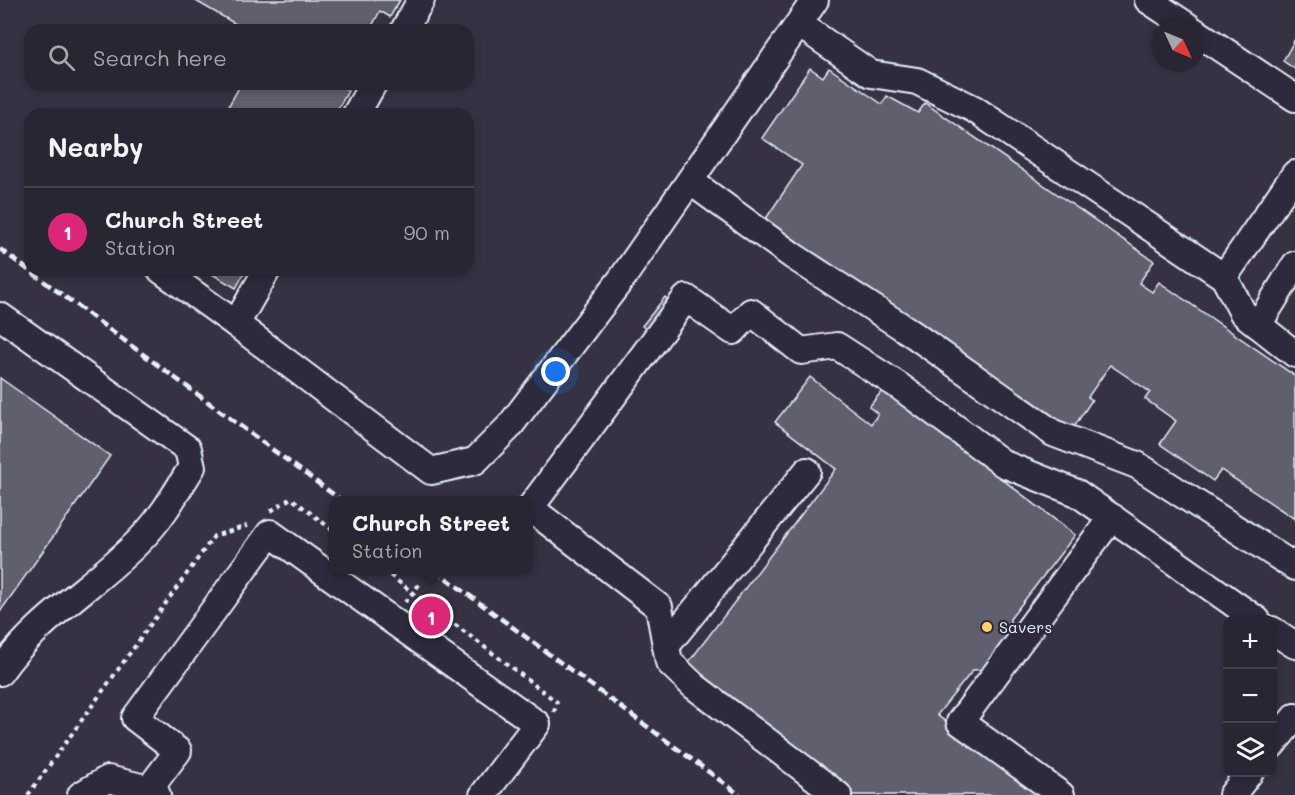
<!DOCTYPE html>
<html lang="en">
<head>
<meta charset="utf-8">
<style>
  body { margin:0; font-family:Mali,sans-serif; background:#302e3b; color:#f1f3f6 }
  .controls { position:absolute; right:18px; bottom:18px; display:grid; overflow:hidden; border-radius:12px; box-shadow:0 3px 9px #0003 }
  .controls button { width:54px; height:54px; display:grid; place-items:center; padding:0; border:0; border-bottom:2px solid #44434e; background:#282633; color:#f1f3f6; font:30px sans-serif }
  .compass { position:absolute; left:1151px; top:18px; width:54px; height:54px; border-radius:50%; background:#282633; box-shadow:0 3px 9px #0003; rotate:134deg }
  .you { position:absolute; left:556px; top:372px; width:21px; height:21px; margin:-15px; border:4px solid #fff; border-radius:50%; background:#1a73e8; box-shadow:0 0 0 9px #1a73e833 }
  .badge { display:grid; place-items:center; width:39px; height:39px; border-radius:50%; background:#db2777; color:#fff; font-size:20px; font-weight:700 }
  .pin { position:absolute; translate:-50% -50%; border:3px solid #fff; box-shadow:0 2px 6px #0006 }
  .popup { position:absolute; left:329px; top:496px; width:204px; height:78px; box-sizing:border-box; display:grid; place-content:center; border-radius:12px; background:#282633; filter:drop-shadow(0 2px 4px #0005); font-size:20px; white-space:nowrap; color:#a5a5ac }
  .popup b { font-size:22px; color:#f1f3f6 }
  .popup::after { content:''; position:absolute; left:50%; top:100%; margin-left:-12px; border:12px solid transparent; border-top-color:#282633 }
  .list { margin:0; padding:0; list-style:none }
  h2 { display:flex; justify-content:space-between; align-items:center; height:78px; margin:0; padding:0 24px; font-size:26px }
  h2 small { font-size:20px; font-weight:400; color:#a5a5ac }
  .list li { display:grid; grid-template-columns:39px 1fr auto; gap:18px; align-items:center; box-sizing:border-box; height:90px; padding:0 24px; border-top:2px solid #44434e }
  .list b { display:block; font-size:22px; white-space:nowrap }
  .list p { margin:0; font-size:20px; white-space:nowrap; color:#a5a5ac }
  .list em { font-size:20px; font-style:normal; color:#a5a5ac }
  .icon { flex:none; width:33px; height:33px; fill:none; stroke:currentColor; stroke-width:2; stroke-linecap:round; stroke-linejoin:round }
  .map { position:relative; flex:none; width:1295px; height:795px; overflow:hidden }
  .search { position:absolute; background:#282633; box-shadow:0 3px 9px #0003; left:24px; top:24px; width:450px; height:66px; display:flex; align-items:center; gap:15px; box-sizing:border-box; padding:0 21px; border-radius:18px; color:#a5a5ac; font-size:22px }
  .panel { position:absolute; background:#282633; box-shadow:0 3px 9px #0003; left:24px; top:108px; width:450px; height:168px; border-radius:18px }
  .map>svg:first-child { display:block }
</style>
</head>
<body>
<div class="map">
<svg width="1295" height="795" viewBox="0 0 1295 795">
  <rect width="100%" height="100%" fill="#363244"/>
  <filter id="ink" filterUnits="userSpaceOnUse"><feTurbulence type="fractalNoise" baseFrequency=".0167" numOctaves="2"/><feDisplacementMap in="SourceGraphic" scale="12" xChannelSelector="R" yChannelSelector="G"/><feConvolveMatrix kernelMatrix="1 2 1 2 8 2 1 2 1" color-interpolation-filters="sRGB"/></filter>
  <g filter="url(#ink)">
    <g fill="#605e6e" stroke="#e8f1f8" stroke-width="1.5">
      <path d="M194 0H400L390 17 380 11 370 30H246Z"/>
      <path d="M1295 39V69L1283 61Z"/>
      <path d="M810 68 823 77 829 68 882 104 887 96 918 113 925 103 1154 261 1139 283 1152 292 1159 282 1295 376V519L1221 470 1213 481 1160 444 1176 421 1145 399 1150 392 1110 365 1088 397 1092 400 1072 430 765 220 802 165 762 138Z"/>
      <path d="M241 84H339L348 91 335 114H224Z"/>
      <path d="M205 270H246L236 288Z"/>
      <path d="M665 297 675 305 652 334 642 326Z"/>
      <path d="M810 377 871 424 878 414 869 407 882 391 891 398 892 395 1075 535 1010 619 1012 634 985 669 973 670 937 715 1040 795H852L685 667 836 469 775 422Z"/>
      <path d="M0 378 110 456 0 612Z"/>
    </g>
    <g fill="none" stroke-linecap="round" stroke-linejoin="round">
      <g stroke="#e8f1f8" stroke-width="30">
        <g id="minor">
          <path d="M1148 0 1189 27"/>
          <path d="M799 24 871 74 917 81 974 109 1224 277 1243 313 1295 354"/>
          <path d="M404 30 421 0"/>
          <path d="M1196 32 1295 98"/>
          <path d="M356 114 373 84"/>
          <path d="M690 181 793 256 907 330 1053 433 1137 465 1295 567"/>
          <path d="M161 270 236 324 267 270"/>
          <path d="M1224 277 1295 174"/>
          <path d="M0 316 188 449 192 467C177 491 162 518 141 539 96 586 38 617 0 672"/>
          <path d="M236 324 431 471 475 461 509 427 623 277 815 0"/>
          <path d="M1258 325 1295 265"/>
          <path d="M1272 630 1295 645"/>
          <path d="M666 646 807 471"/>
          <path d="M1272 745 1295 717"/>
          <path d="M81 795 108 779 149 789"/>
          <path d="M157 795 149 789 178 751 135 718 270 533 537 724 483 795"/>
          <path d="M838 795 694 686 669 662 659 607 530 508 686 298 733 331 751 312 801 351 837 346 899 386 1004 464 1077 493 1257 620"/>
          <path d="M1061 795 960 722 1112 517"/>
          <path d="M1232 795 1250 772"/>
        </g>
      </g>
      <g stroke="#e8f1f8" stroke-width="4" stroke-dasharray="4.5 4.5" stroke-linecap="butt">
        <path d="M271 511 291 498 334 531"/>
        <path d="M383 570 557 702 554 712"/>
        <path d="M405 602 422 581"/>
        <path d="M28 795 214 536 247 526"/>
      </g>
      <use href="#minor" stroke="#2f2a3d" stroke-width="26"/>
      <g stroke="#e8f1f8" stroke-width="4.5" stroke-dasharray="9 4.5" stroke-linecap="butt">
        <path d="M0 249 341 500"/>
        <path d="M435 570 740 795"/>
      </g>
    </g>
  </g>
  <circle fill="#ffd166" stroke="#2f2a3d" stroke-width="2" cx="987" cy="627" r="6"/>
  <g text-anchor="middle" stroke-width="4.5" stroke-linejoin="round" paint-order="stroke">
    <g font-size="16" fill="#e8f1f8" stroke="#2f2a3d" text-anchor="start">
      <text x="999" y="633">Savers</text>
    </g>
  </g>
</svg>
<div class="controls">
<button>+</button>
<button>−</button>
<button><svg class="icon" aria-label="layers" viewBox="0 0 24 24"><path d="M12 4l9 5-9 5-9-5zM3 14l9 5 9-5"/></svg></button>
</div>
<svg class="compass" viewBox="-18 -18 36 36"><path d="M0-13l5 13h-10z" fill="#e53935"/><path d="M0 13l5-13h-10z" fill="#a5a5ac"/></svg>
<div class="you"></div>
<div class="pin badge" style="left:431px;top:616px">1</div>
<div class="popup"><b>Church Street</b>Station</div>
<div class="search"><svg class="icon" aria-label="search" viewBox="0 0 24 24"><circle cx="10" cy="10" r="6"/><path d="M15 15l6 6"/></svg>Search here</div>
<section class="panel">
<h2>Nearby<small></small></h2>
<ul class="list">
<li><span class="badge">1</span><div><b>Church Street</b><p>Station</p></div><em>90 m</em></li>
</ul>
</section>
</div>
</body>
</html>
